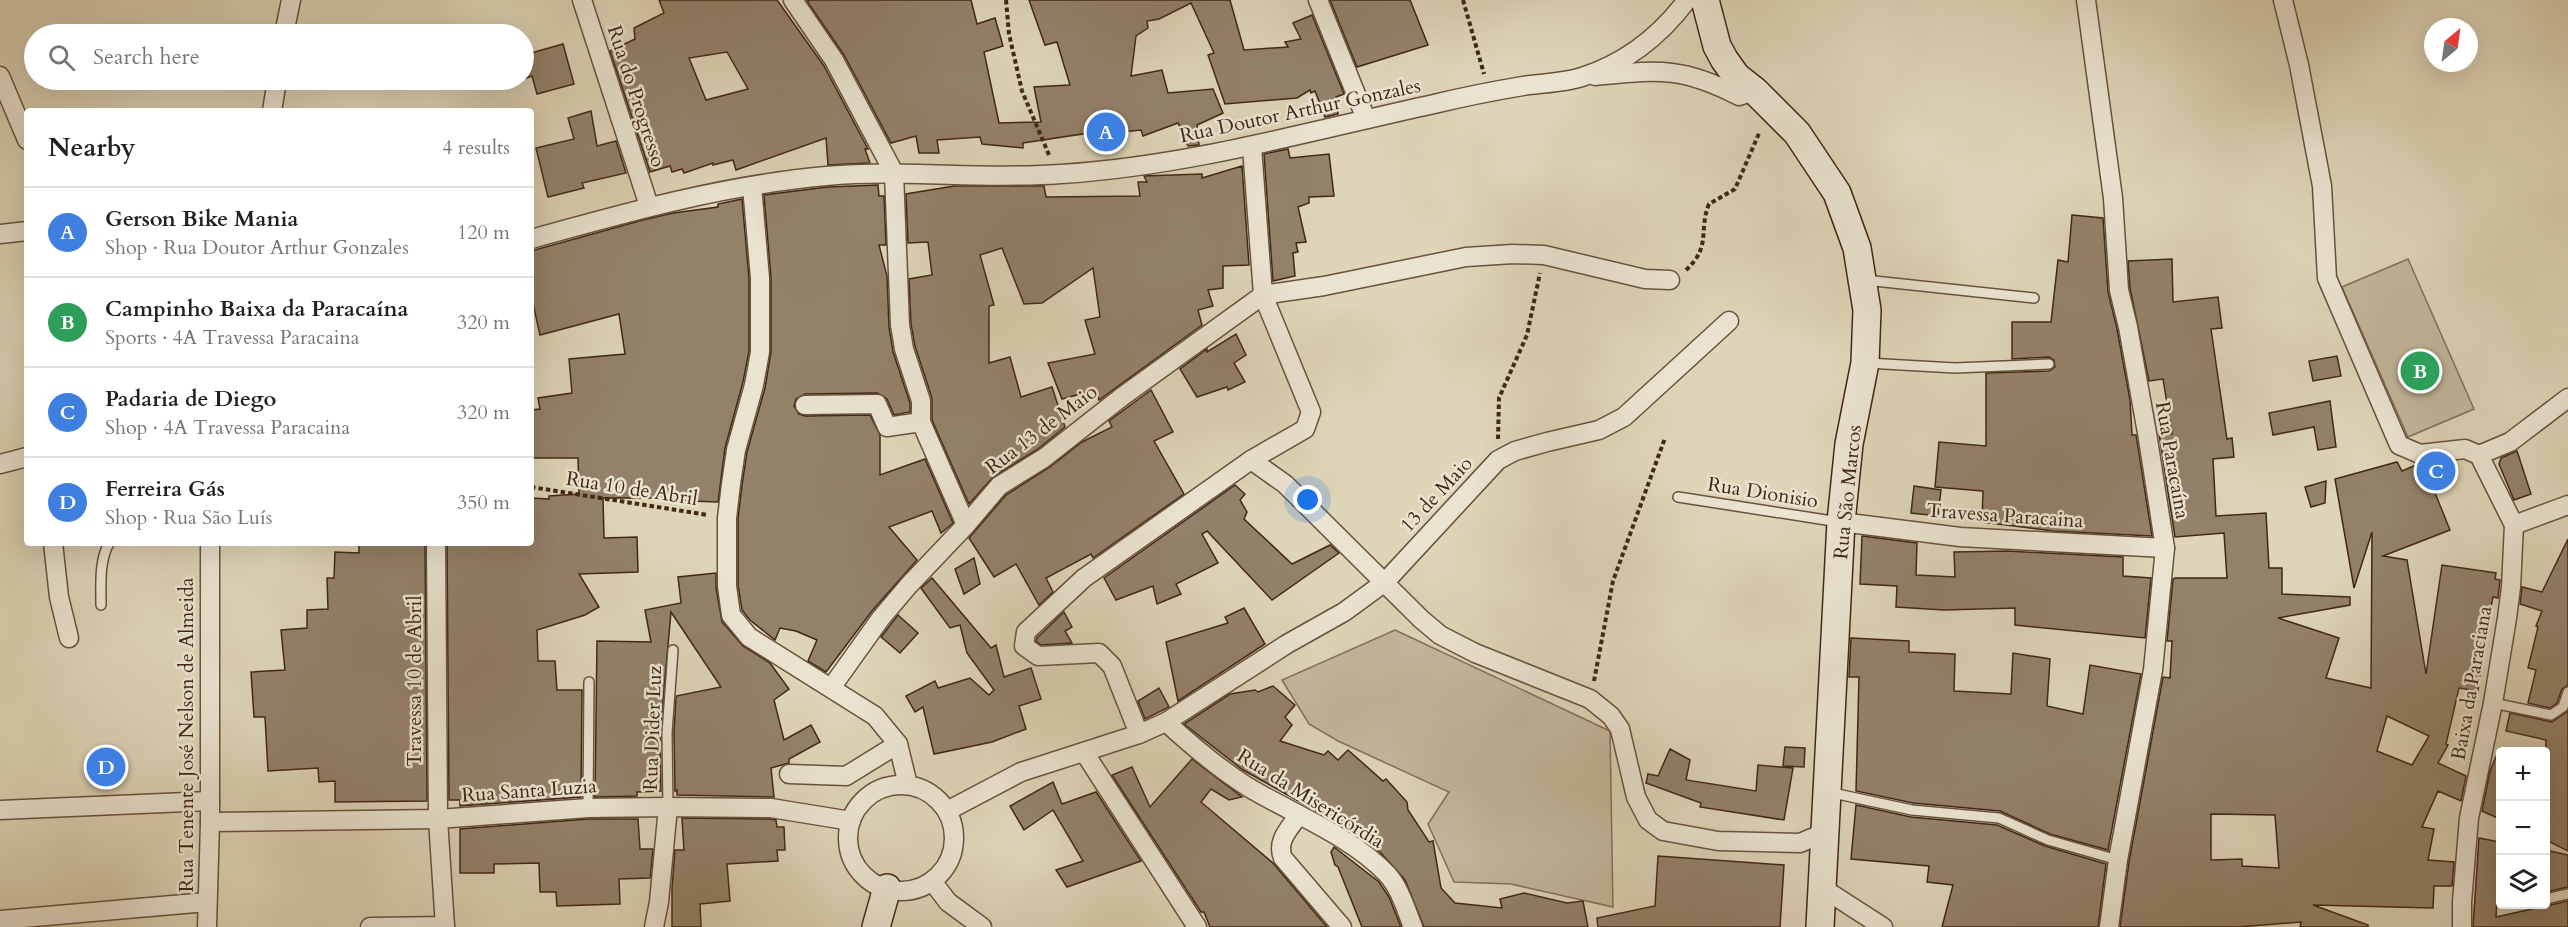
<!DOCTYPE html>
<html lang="en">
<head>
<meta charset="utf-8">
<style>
  body { margin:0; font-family:Cardo,serif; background:#f6f6f6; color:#202124 }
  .controls { position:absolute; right:18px; bottom:18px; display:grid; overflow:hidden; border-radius:6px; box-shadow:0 6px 24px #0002 }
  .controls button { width:54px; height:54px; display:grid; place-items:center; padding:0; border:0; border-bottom:2px solid #e0e0e0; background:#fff; color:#202124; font:30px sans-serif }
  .compass { position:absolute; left:2424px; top:18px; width:54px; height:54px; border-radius:50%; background:#fff; box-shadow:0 6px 24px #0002; rotate:29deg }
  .you { position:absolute; left:1308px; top:500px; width:21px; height:21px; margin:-15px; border:4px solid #fff; border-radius:50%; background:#1a73e8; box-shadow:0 0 0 9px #1a73e833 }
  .badge { display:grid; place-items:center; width:39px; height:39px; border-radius:50%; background:#b45309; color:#fff; font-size:20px; font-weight:700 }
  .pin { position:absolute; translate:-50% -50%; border:3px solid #fff; box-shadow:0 2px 6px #0006 }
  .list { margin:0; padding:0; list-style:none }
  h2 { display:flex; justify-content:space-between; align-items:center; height:78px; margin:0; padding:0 24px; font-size:26px }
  h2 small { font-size:20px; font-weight:400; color:#757577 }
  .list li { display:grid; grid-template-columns:39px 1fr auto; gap:18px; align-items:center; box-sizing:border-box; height:90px; padding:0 24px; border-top:2px solid #e0e0e0 }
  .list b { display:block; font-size:22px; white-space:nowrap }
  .list p { margin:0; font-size:20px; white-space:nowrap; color:#757577 }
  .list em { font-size:20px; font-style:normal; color:#757577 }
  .icon { flex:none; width:33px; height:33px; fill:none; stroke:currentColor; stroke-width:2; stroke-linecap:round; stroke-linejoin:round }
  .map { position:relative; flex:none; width:2568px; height:927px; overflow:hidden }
  .search { position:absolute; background:#fff; box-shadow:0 6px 24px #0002; left:24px; top:24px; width:510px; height:66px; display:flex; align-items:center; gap:15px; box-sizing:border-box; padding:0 21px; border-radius:33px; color:#757577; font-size:22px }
  .panel { position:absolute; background:#fff; box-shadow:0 6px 24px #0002; left:24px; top:108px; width:510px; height:438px; border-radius:6px }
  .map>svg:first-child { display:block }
</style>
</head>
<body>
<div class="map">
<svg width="2568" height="927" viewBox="0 0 2568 927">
  <rect width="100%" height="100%" fill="#ded4b7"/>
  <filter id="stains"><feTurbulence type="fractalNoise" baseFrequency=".00333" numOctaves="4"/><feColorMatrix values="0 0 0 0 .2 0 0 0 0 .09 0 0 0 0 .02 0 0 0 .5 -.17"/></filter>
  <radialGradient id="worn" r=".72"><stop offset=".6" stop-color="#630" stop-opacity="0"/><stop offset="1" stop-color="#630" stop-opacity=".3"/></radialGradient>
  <g fill="#c3b79c" stroke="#826f59" stroke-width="1.5">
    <path d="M2408 259 2474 409 2408 437 2342 287Z"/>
    <path d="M1395 630 1610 731 1613 907 1511 884 1454 882 1428 824 1449 792 1338 741 1309 724 1282 680Z"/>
  </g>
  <g fill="#93816a" stroke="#412716" stroke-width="1.5" fill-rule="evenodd">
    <path d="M659 0H777L824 66 868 149H865L870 163 828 165 826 138 736 170 733 160 713 165V163L684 173 682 169 672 172 670 166 650 172 610 51 635 39 634 28 664 13ZM727 52 748 89 706 100 689 58Z"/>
    <path d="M810 0H971L977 24 995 18 1003 46 984 52 999 123 1041 122 1034 87 1070 85 1057 42 1045 45 1029 0H1230L1244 50 1288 47 1285 42 1301 39 1293 23 1312 15 1344 94 1336 97 1338 114 1325 117 1315 91 1311 93 1310 90 1297 98 1225 104 1208 55 1214 53 1191 3 1159 19 1147 21 1148 28 1136 36 1131 76 1162 70 1168 93 1213 89 1223 113 1197 125 1199 145 1188 146 1178 123 1143 136 1141 130 1122 132 1120 123 1088 127 1089 133 1023 143V148L982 144 980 137 937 140 939 153H919L916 136 891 143 844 55 807 1Z"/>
    <path d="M1330 0H1410L1428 45 1357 67Z"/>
    <path d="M563 44 574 84 537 94 532 76 524 79V55Z"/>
    <path d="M591 111 597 146 616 141 626 173 582 183 584 188 548 197 536 148 574 139 568 118Z"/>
    <path d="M1288 149 1290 158 1329 154 1334 196 1309 197V203L1298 207 1306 242 1296 243 1298 252 1293 253 1295 276 1273 281 1264 154Z"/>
    <path d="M1242 166 1249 265 1223 266V288L1208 290 1213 306 1198 310 1202 325 1099 400 1095 390 1062 399 1048 363 1095 354 1085 320 1100 317 1093 268 1042 303 1024 304 1002 248 980 255 994 305 989 306V363L1010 357 1021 397 1052 387 1065 427 1038 449 993 477 969 504 932 420V398L915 346 911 324 909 279 932 275 928 242 908 243 906 194 954 186H1044L1046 197 1140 196 1138 182H1147L1144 176 1202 174V178Z"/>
    <path d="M878 185 879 196H884L886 245H879L887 276 889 327 893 352 910 403V412L894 415 887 399 877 393 805 394 796 399 794 406 799 414 805 416 870 415 880 435V475L925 459 953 523 941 533 932 511 889 527 917 560 872 611 826 672 808 661 817 640 796 631 780 628 775 640 750 620 742 610 738 585V519L742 485 747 452 765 388 771 352V278L764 195 827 187Z"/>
    <path d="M742 199 749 278V351L743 382 725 448 718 502 662 500V498H603L604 538 637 537 638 572 579 574 599 607 585 615 537 630 538 661H555L557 690H582L581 797 460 806V800H449L447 543H531V498L549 499V496L579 494 578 458H531V410L540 409 538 398 572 393 569 359 625 354 619 314 540 335 531 295V251L643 220 673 213 718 207V204Z"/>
    <path d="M2072 215 2103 218 2108 292 2117 329 2130 400 2132 435H2136L2152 536 2053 531 1982 522 1983 491 1935 487 1939 442 1986 446V373L2049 371 2055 367 2054 360 2049 357 2012 359V322H2051L2058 260 2068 262Z"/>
    <path d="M2172 259 2173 302 2218 297 2222 328 2211 329 2227 439 2232 438 2234 457 2213 459 2216 516 2266 513 2269 568H2282V594L2350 597V605L2278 618 2339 638 2326 678 2371 688 2372 532 2354 588 2335 479 2397 462 2402 471 2416 465 2444 463 2450 475 2431 483 2450 530 2383 556 2407 560 2426 674 2442 565 2496 573 2495 579 2500 580 2498 598 2493 597 2491 607H2488L2478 691 2459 688 2446 744 2448 745 2438 763 2466 776 2461 801 2438 791 2422 827 2434 829 2428 860 2454 862 2452 886H2434L2433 908 2313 905 2368 925V927H2300L2301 922 2238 927H2120L2129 862 2163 677 2170 678 2172 641H2167L2173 579 2175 578H2227L2224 533 2175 537 2159 434H2172L2163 379 2149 381 2130 288 2128 261ZM2387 716 2429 736 2412 765 2377 751ZM2211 814 2275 815 2279 868 2242 866V859L2211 860Z"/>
    <path d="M1236 334 1246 355 1234 363 1245 382 1228 390 1227 387 1197 397 1180 369 1207 349V352Z"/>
    <path d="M2337 356 2341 376 2313 381 2309 361Z"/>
    <path d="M1151 390 1173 432 1154 441 1184 494 1093 558 1091 554 1046 578 1053 592 1039 605 1016 564 994 577 969 538 1006 495 1050 467 1082 442 1112 427 1109 421Z"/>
    <path d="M2330 401 2336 447 2318 450 2314 427 2273 435 2269 413Z"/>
    <path d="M2517 451 2531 494 2514 500 2499 464 2501 458Z"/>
    <path d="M2326 481 2325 503 2311 507 2305 487Z"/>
    <path d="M1235 485 1245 494 1240 500 1247 512 1244 519 1292 564 1330 545 1339 553 1272 600 1207 531 1202 534 1218 563 1176 584 1181 594 1157 604 1153 586 1116 600 1104 578Z"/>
    <path d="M1914 486 1941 490 1938 516 1911 513Z"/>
    <path d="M1862 536 1917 543 1916 575 1955 577 1954 552 2007 551 2123 557V576L2151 578 2145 638 2015 625V608L1944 610 1896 607 1897 586 1860 584Z"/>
    <path d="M2568 539V685L2562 689 2557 703 2550 708 2528 703 2536 670 2528 668 2538 627 2536 626 2542 611 2520 604 2522 587 2542 592Z"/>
    <path d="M359 543H425L427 801 335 802V781L319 782 318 768 268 771 265 717H254L251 672 285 670 281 630 307 628V610L328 609 327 578H334L335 552 359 553Z"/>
    <path d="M974 558 980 584 964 594 955 569Z"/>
    <path d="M716 573V588L722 622 743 646 770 663 789 689 774 700 784 740 811 725 820 742 789 759V763L771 768 774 797 677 795V790L675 791 674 733 676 696 721 687 671 612 660 733 661 791 637 792V796L595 797 597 641 651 642 645 610 681 603 678 577Z"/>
    <path d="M932 578 991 648 996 645 1004 677 1031 668 1041 699 1019 706 1026 729 992 742 934 754 923 707 915 712 906 696 935 681 938 688 970 678 989 695 994 690 967 653 960 625 950 628 921 588Z"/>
    <path d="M1244 608 1265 644 1178 701 1166 642 1228 623 1225 617Z"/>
    <path d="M1064 612 1072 627 1065 631 1072 643 1041 645 1036 641 1037 638Z"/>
    <path d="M898 615 918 633 900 653 881 637Z"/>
    <path d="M1851 638 1909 641V652L1955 654 1954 691 2011 694 2013 653 2050 659 2047 706 2083 714 2090 665 2141 674 2108 850 2050 834 2000 811 1913 803 1856 791 1859 677H1849Z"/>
    <path d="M1273 686 1295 705 1285 717 1292 725 1280 741 1324 755 1328 751 1338 760 1348 750 1383 781 1386 779 1407 802 1408 810 1429 842 1433 841 1441 888 1455 903 1502 908 1500 899 1524 893 1567 903 1583 901 1588 927H1424L1405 880 1380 852 1345 827 1243 770 1184 724 1230 694 1255 690 1258 692Z"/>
    <path d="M1159 688 1169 707 1145 719 1138 701Z"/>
    <path d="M2568 711V851L2546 840V740L2506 731 2510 713 2552 722Z"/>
    <path d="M1785 747 1805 748 1804 767 1783 766Z"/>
    <path d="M2500 747V819L2482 811 2490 771Z"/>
    <path d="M1670 749 1690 760 1686 780 1756 791 1758 765 1793 768 1784 820 1700 807 1701 803 1646 783 1648 774 1658 776Z"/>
    <path d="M1192 759 1242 797 1229 800 1211 789 1201 802 1273 863 1327 927H1210L1204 912H1201L1112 775 1132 767 1150 807Z"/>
    <path d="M1053 782 1062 804 1096 792 1141 861 1067 887 1056 870 1083 861 1053 810 1024 830 1010 806Z"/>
    <path d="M1856 805 1911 817 1997 825 2045 846 2106 864 2098 927H1942L1953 885 1927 882 1929 866 1851 859Z"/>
    <path d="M682 818 770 819 776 820 777 827H784L785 850H777L778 861 727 864 730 901 700 904 701 927H672V888L675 850H684Z"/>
    <path d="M588 819H638L640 849H653L650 878 619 879 620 904 557 906 556 892H540L539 863 494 864V873H460V829Z"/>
    <path d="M2479 838 2500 842 2496 917 2568 901V927H2473Z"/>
    <path d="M1334 847 1379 882 1389 897 1401 927H1362L1338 867 1335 865 1331 852Z"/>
    <path d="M2546 850 2568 855V887L2546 892Z"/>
    <path d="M1658 856 1784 865 1780 927H1598L1597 918 1655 906Z"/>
  </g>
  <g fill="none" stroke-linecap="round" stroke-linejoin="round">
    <g stroke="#68523e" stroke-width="12">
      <g id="lane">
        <path d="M1865 280 2034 298"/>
        <path d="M1867 363 1955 368 2049 364"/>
        <path d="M1678 497 1839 522"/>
        <path d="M101 605C101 585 99 561 109 543"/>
        <path d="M2493 703 2551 715 2563 707 2568 692"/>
        <path d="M1828 792 1912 810 1999 818 2048 840 2118 860"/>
        <path d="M668 807 667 733 673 650"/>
        <path d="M588 808 589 682"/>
        <path d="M2546 899 2568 894"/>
      </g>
    </g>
    <g stroke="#68523e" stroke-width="21">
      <g id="street">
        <path d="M582 0 649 206"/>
        <path d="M793 0 834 60 894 173 900 325 904 349 921 401V422L966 525"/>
        <path d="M1318 0 1366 119"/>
        <path d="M2086 0 2113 198 2119 290 2128 327 2147 433 2165 548 2153 670 2118 860 2109 927"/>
        <path d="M2283 0 2299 65 2322 186 2327 278 2399 445 2420 454 2465 449 2479 455"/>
        <path d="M284 34 291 0"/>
        <path d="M0 76 27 140"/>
        <path d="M1595 76C1658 70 1681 66 1739 96L1755 91"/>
        <path d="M272 111 277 80"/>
        <path d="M1252 147 1263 295 1311 412 1305 429 1251 460 1285 484 1421 619 1440 635 1475 653 1590 699 1611 716 1620 729 1636 797 1648 820 1663 831 1718 841 1800 843 1826 832"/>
        <path d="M752 186 760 278V352L754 385 736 450 731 484 727 518V586L731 615 749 637 875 716 898 744 908 785"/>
        <path d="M0 234 27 231"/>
        <path d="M531 239C628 212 725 185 826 176 904 169 983 180 1061 174 1188 166 1310 131 1434 104 1463 97 1493 91 1523 86 1542 83 1564 83 1582 77 1626 63 1660 36 1687 0"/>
        <path d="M805 405 877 404 887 427 921 422"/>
        <path d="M2479 455 2510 442 2568 398"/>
        <path d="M0 464 27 457"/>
        <path d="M1841 522 1960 537 2165 548"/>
        <path d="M2514 525 2568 505"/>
        <path d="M53 543 59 597 69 638"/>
        <path d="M436 543 438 819 445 927"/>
        <path d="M831 688 881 618 909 585 966 525 999 486 1044 458 1123 396 1263 295 1324 286 1466 257 1513 254 1544 255 1645 279 1670 280"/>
        <path d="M1166 722C1192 746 1218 768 1248 787 1293 814 1351 836 1387 874 1400 888 1406 910 1413 927"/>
        <path d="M1139 734 1112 666 1099 653 1038 656 1024 646 1026 632 1084 578 1251 460"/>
        <path d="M1084 752 1197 927"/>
        <path d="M789 774 846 776 898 744"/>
        <circle cx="901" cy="838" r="53"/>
        <path d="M0 810 210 801"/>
        <path d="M947 811 1021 772 1139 734 1166 722 1287 644 1344 612 1385 582 1498 460 1515 451 1547 442 1599 430 1624 417 1729 321"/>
        <path d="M1299 815C1289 829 1276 841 1283 858L1342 927"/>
        <path d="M210 822 438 819 588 808 668 807 771 808 851 821"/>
        <path d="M932 881 948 902 982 927"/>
        <path d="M1824 889 1883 927"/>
        <path d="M0 920 207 902"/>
        <path d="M207 927 210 822V543"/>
        <path d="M370 927 445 926"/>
        <path d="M654 927 659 902 668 807"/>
        <path d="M2462 927V902L2469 818 2493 703 2507 618 2511 587 2514 525 2479 455"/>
      </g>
    </g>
    <g stroke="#412716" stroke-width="30">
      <g id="secondary">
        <path d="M1705 0 1717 46 1724 59 1736 76 1755 91 1797 133 1837 193 1857 248 1867 310 1865 363 1849 444 1841 522 1820 927"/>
        <path d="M876 927 887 888"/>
      </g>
    </g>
    <g stroke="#412716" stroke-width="4" stroke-dasharray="4.5 3" stroke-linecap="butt">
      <path d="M1006 0 1009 34 1022 91 1049 155"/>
      <path d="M1463 0 1484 74"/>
      <path d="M1686 270C1712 246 1698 231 1709 204L1735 189 1760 131"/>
      <path d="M1498 439 1499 398 1527 335 1540 273"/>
      <path d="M531 487 708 515"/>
      <path d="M1594 681 1613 581 1665 438"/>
    </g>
    <use href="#lane" stroke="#eae3d0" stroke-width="9"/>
    <use href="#street" stroke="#eae3d0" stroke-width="18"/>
    <use href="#secondary" stroke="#eae3d0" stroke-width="27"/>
  </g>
  <g text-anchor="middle" stroke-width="5" stroke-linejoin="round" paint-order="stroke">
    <g font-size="20" fill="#412716" stroke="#eae3d0">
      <text transform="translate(637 96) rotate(72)" y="7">Rua do Progresso</text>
      <text transform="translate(1300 110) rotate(-12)" y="7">Rua Doutor Arthur Gonzales</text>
      <text transform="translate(1041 429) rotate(-37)" y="7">Rua 13 de Maio</text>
      <text transform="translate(2173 460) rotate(80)" y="7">Rua Paracaína</text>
      <text transform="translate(632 488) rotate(9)" y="7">Rua 10 de Abril</text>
      <text transform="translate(1763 492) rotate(9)" y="7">Rua Dionisio</text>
      <text transform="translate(1847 492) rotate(-84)" y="7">Rua São Marcos</text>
      <text transform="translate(1436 494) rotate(-47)" y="7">13 de Maio</text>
      <text transform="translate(2005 515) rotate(4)" y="7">Travessa Paracaina</text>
      <text transform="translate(414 681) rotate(-90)" y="7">Travessa 10 de Abril</text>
      <text transform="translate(2471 683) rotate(-80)" y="7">Baixa da Paraciana</text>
      <text transform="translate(652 728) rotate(-88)" y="7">Rua Dider Luz</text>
      <text transform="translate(186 735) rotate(-90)" y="7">Rua Tenente José Nelson de Almeida</text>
      <text transform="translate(529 790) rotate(-4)" y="7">Rua Santa Luzia</text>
      <text transform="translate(1311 798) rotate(32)" y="7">Rua da Misericórdia</text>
    </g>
  </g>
  <rect width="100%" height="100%" filter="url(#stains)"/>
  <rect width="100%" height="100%" fill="url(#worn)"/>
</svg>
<div class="controls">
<button>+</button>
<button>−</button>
<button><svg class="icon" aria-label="layers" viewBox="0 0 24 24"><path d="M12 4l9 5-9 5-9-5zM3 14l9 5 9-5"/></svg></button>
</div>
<svg class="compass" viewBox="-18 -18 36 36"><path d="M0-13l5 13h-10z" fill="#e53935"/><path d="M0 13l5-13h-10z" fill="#757577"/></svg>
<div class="you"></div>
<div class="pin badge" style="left:1106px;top:132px;background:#3f7fe0">A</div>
<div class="pin badge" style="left:2420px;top:371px;background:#2e9e5b">B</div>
<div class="pin badge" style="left:2436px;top:471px;background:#3f7fe0">C</div>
<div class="pin badge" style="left:106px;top:767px;background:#3f7fe0">D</div>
<div class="search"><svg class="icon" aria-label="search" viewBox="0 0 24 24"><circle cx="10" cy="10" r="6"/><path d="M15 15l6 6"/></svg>Search here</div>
<section class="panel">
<h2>Nearby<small>4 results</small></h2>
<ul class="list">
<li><span class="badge" style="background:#3f7fe0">A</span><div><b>Gerson Bike Mania</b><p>Shop · Rua Doutor Arthur Gonzales</p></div><em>120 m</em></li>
<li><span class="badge" style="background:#2e9e5b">B</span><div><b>Campinho Baixa da Paracaína</b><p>Sports · 4A Travessa Paracaina</p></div><em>320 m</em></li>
<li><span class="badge" style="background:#3f7fe0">C</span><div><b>Padaria de Diego</b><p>Shop · 4A Travessa Paracaina</p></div><em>320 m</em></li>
<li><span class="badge" style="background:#3f7fe0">D</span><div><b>Ferreira Gás</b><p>Shop · Rua São Luís</p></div><em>350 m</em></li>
</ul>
</section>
</div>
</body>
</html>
